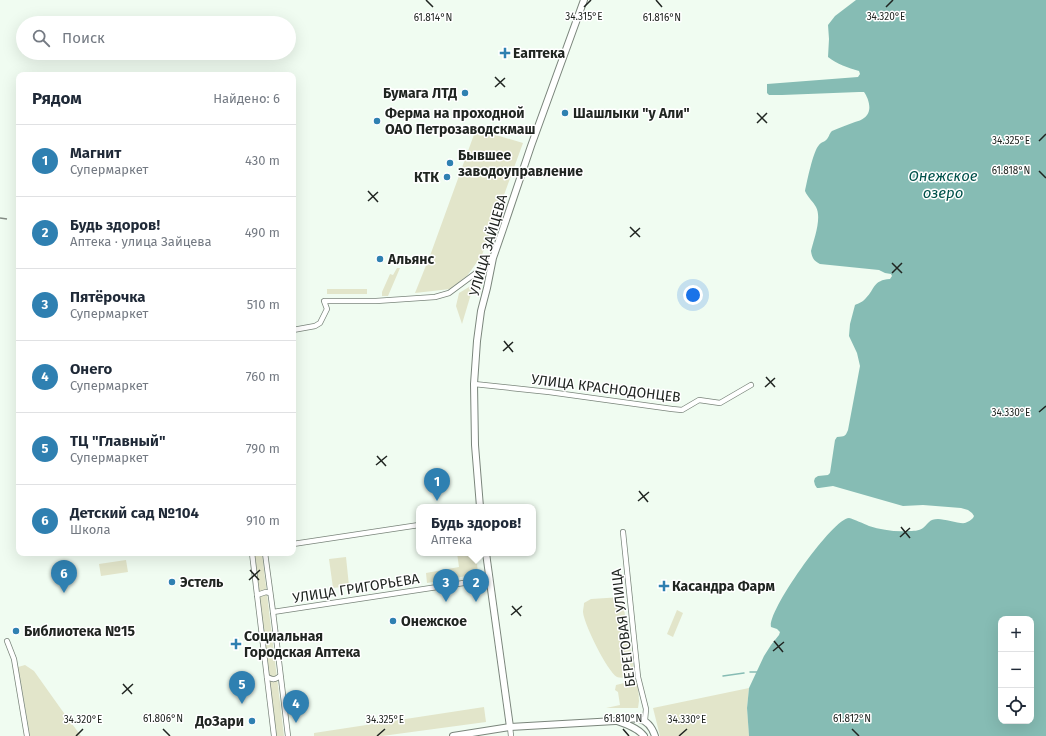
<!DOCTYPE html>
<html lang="ru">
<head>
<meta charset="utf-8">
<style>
  body { margin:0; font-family:"Fira Sans",sans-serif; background:#f2f2f3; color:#1f2937 }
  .controls { position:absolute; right:12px; bottom:12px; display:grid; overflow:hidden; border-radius:8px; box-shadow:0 4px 16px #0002 }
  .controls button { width:36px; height:36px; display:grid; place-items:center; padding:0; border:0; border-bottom:1px solid #e0e1e3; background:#fff; color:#1f2937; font:20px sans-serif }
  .you { position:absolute; left:693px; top:295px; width:14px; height:14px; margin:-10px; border:3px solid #fff; border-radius:50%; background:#1a73e8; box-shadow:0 0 0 6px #1a73e833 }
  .badge { display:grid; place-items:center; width:26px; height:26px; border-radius:50%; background:#2f80b1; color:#fff; font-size:13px; font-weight:700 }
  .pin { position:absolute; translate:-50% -33px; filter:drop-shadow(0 1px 2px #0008) }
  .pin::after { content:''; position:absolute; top:21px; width:14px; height:12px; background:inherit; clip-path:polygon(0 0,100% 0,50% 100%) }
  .popup { position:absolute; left:416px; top:504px; width:120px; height:52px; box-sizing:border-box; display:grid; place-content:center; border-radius:8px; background:#fff; filter:drop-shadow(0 1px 3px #0005); font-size:13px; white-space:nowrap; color:#747a83 }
  .popup b { font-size:15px; color:#1f2937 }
  .popup::after { content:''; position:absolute; left:50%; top:100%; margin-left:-8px; border:8px solid transparent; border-top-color:#fff }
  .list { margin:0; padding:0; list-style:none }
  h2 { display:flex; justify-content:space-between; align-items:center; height:52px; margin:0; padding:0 16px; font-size:17px }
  h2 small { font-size:13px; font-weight:400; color:#747a83 }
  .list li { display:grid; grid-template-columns:26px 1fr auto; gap:12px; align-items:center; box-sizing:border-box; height:72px; padding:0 16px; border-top:1px solid #e0e1e3 }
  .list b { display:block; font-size:15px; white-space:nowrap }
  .list p { margin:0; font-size:13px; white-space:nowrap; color:#747a83 }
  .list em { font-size:13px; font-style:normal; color:#747a83 }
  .icon { flex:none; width:22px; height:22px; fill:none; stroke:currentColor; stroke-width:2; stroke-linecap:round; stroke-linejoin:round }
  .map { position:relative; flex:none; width:1046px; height:736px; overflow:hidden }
  .search { position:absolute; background:#fff; box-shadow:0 4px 16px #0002; left:16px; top:16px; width:280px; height:44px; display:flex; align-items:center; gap:10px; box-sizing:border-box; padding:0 14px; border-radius:22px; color:#747a83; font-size:15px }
  .panel { position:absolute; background:#fff; box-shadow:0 4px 16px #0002; left:16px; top:72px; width:280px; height:484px; border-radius:8px }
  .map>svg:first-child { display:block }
</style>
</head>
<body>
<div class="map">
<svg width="1046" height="736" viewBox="0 0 1046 736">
  <rect width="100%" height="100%" fill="#f0fcf1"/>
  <g fill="#e2e5ca">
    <path d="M476 129 523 143 482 255 467 276 450 289 415 293 431 253Z"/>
    <path d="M397 268H400L388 296H382V292L390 274 393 275Z"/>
    <path d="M474 284 462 324 456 306 459 293Z"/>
    <rect x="327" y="289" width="40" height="5"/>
    <path d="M254 553H262L284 736H276Z"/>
    <path d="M457 553H476L478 574 427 583 426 573 459 567Z"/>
    <path d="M346 557 349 586 333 588 329 559Z"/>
    <path d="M126 560 128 572 101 576 99 564Z"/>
    <path d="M622 597 635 676C630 676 622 679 617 677 607 671 584 624 583 612 583 609 584 606 584 603L591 599Z"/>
    <path d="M677 610 683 613 673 637 667 634Z"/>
    <path d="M25 665 34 671 61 709 81 736H30L18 667Z"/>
    <path d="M628 682 635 683 638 685 639 701 638 708H606L620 705 618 692 615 690 616 685Z"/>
    <path d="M749 688 747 708 749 736H660L653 708Z"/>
    <path d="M484 707 486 722 382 736H314V733Z"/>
  </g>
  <path fill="#86bcb4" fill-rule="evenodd" d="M856 0H1046V736H749L747 708 749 688 764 656 771 645 779 635 780 632 777 629 771 627C767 611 833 518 849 518 854 519 864 524 869 526 881 530 896 532 908 531 913 531 919 531 923 528 929 523 929 519 938 519 945 519 959 524 965 523 968 522 971 520 973 518L974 516 972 513 968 510 961 508 923 505 903 506 833 486 819 488H817L815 485 814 481 815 478 818 476 828 475 830 473 835 440 837 437C845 436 845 437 848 430L860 366 857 353 849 336 850 324 855 305C859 303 863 302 866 298 875 289 873 280 890 279L892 276 891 274 885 273 879 270 820 264C814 261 812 258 811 251 814 239 822 218 816 207 813 201 808 198 805 191 807 182 813 151 819 145 821 142 825 142 827 139 829 137 829 134 832 131 839 128 847 125 855 122 858 121 862 120 864 118 873 112 869 99 864 92H859L782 95H769L767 93V84L858 77 860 74 859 71C848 68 837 64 828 57L829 39 828 25 835 16ZM1001 619H1031V721H1001Z"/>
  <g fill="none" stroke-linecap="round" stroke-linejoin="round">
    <g stroke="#86bcb4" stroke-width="1.5">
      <path d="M750 672H757"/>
      <path d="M723 676 744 673"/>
    </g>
    <g stroke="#7a857b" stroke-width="6">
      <g id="street">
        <path d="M293 330 315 326 320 323 327 309 324 301H376L435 297 449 293 476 273 493 258"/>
        <path d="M474 384 549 392 672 409 682 410 699 400 720 403 751 385"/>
        <path d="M623 532 638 677 646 709 645 720"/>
        <path d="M293 544 419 525"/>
        <path d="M252 553 274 736"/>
        <path d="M265 553 273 612 288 736"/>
        <path d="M257 595 266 592 270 593"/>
        <path d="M273 612 490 579"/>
        <path d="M7 641 14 659 27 736"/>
        <path d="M267 677C273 680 275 680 280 676"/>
        <path d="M510 727 511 736"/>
      </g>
    </g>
    <g stroke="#7a857b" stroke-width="8">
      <g id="secondary">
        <path d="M480 507 475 445 474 384 477 341 481 311 487 288 493 258 502 232 531 146 584 0"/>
        <path d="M486 553 510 727"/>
        <path d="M617 721C626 724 638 728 644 736"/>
        <path d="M453 736 510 727 615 721C634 717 648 715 655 736"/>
      </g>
    </g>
    <use href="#street" stroke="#fff" stroke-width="4.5"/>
    <use href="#secondary" stroke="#fff" stroke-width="6"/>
    <path stroke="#838b84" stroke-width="1.5" stroke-dasharray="8 4" stroke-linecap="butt" d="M0 218 7 219"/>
  </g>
  <path fill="none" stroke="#202521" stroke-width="1.5" d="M426 0 433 7M656 0 662 7M584 7 591 0M886 7 893 0M495 77 505 87M495 87 505 78M757 113 767 123M757 123 767 113M1039 141 1046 134M1039 171 1046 178M368 191 378 202M368 201 378 192M630 227 640 237M630 237 640 228M892 263 902 273M892 273 902 263M504 341 513 352M503 351 513 342M766 377 775 387M765 387 775 378M1039 412 1046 406M377 456 386 466M376 465 387 456M639 491 648 502M638 501 649 492M901 527 910 538M900 537 910 528M250 570 259 580M249 580 260 570M512 606 521 616M511 615 522 606M774 641 783 652M773 651 784 642M123 684 132 694M122 694 133 684M163 729 170 736M623 729 629 736M852 729 859 736M76 736 83 729M377 736 385 729M679 736 687 729"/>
  <g fill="#2f80b1" stroke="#fff" stroke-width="1.5">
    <path d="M503 47h4v4h4v4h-4v4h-4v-4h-4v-4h4z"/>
    <circle cx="465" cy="93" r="4"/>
    <circle cx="565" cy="113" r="4"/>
    <circle cx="377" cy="121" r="4"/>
    <circle cx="450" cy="163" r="4"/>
    <circle cx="447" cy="177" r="4"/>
    <circle cx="380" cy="259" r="4"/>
    <circle cx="172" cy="582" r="4"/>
    <path d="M662 580h4v4h4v4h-4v4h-4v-4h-4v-4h4z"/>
    <circle cx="393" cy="621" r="4"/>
    <circle cx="16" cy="631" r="4"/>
    <path d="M234 638h4v4h4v4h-4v4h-4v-4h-4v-4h4z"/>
    <circle cx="252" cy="721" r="4"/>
  </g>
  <g text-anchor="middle" stroke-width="3" stroke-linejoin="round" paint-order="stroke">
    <g font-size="14" font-weight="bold" fill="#202521" stroke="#fff" text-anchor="start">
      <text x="513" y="58">Еаптека</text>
      <text x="457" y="98" text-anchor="end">Бумага ЛТД</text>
      <text x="385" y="118">Ферма на проходной<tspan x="385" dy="16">ОАО Петрозаводскмаш</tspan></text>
      <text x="573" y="118">Шашлыки "у Али"</text>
      <text x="458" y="160">Бывшее<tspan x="458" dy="16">заводоуправление</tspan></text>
      <text x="439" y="182" text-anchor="end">КТК</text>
      <text x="388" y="264">Альянс</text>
      <text x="180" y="587">Эстель</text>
      <text x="672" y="591">Касандра Фарм</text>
      <text x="401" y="626">Онежское</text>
      <text x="24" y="636">Библиотека №15</text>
      <text x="244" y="641">Социальная<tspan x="244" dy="16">Городская Аптека</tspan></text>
      <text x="244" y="726" text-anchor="end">ДоЗари</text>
    </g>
    <g font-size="14" fill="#202521" stroke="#fff">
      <text transform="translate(488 245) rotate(-74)" y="5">УЛИЦА ЗАЙЦЕВА</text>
      <text transform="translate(606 388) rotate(7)" y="5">УЛИЦА КРАСНОДОНЦЕВ</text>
      <text transform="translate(356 588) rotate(-9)" y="5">УЛИЦА ГРИГОРЬЕВА</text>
      <text transform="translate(623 628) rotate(-97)" y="5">БЕРЕГОВАЯ УЛИЦА</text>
    </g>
    <g font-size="15" font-style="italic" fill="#00514a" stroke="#fff">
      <text x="943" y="181">Онежское<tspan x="943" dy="17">озеро</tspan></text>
    </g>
  </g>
  <g font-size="10" text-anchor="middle" fill="#202521" stroke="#fff" stroke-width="3" stroke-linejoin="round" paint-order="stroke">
    <text x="584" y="20">34.315°E</text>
    <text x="886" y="20">34.320°E</text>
    <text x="433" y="21">61.814°N</text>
    <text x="662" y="21">61.816°N</text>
    <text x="1011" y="144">34.325°E</text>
    <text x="1011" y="174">61.818°N</text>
    <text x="1011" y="416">34.330°E</text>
    <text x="163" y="722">61.806°N</text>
    <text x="623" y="722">61.810°N</text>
    <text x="852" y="722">61.812°N</text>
    <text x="83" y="723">34.320°E</text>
    <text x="385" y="723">34.325°E</text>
    <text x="687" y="723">34.330°E</text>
  </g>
</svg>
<div class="controls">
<button>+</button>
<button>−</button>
<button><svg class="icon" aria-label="locate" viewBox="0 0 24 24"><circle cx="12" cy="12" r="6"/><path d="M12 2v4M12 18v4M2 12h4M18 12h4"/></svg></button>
</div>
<div class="you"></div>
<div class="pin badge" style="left:437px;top:501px">1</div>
<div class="pin badge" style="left:476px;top:602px">2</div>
<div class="popup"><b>Будь здоров!</b>Аптека</div>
<div class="pin badge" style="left:446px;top:602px">3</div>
<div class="pin badge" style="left:296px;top:723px">4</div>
<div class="pin badge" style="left:242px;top:704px">5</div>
<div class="pin badge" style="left:64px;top:593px">6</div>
<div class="search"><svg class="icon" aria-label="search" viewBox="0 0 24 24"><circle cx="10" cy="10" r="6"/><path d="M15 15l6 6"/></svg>Поиск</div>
<section class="panel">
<h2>Рядом<small>Найдено: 6</small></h2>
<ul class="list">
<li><span class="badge">1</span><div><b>Магнит</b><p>Супермаркет</p></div><em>430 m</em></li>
<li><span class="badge">2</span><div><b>Будь здоров!</b><p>Аптека · улица Зайцева</p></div><em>490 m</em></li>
<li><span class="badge">3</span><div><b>Пятёрочка</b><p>Супермаркет</p></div><em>510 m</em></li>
<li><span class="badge">4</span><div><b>Онего</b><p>Супермаркет</p></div><em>760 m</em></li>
<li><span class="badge">5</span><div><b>ТЦ &quot;Главный&quot;</b><p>Супермаркет</p></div><em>790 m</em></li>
<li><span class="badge">6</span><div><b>Детский сад №104</b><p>Школа</p></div><em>910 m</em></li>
</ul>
</section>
</div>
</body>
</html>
